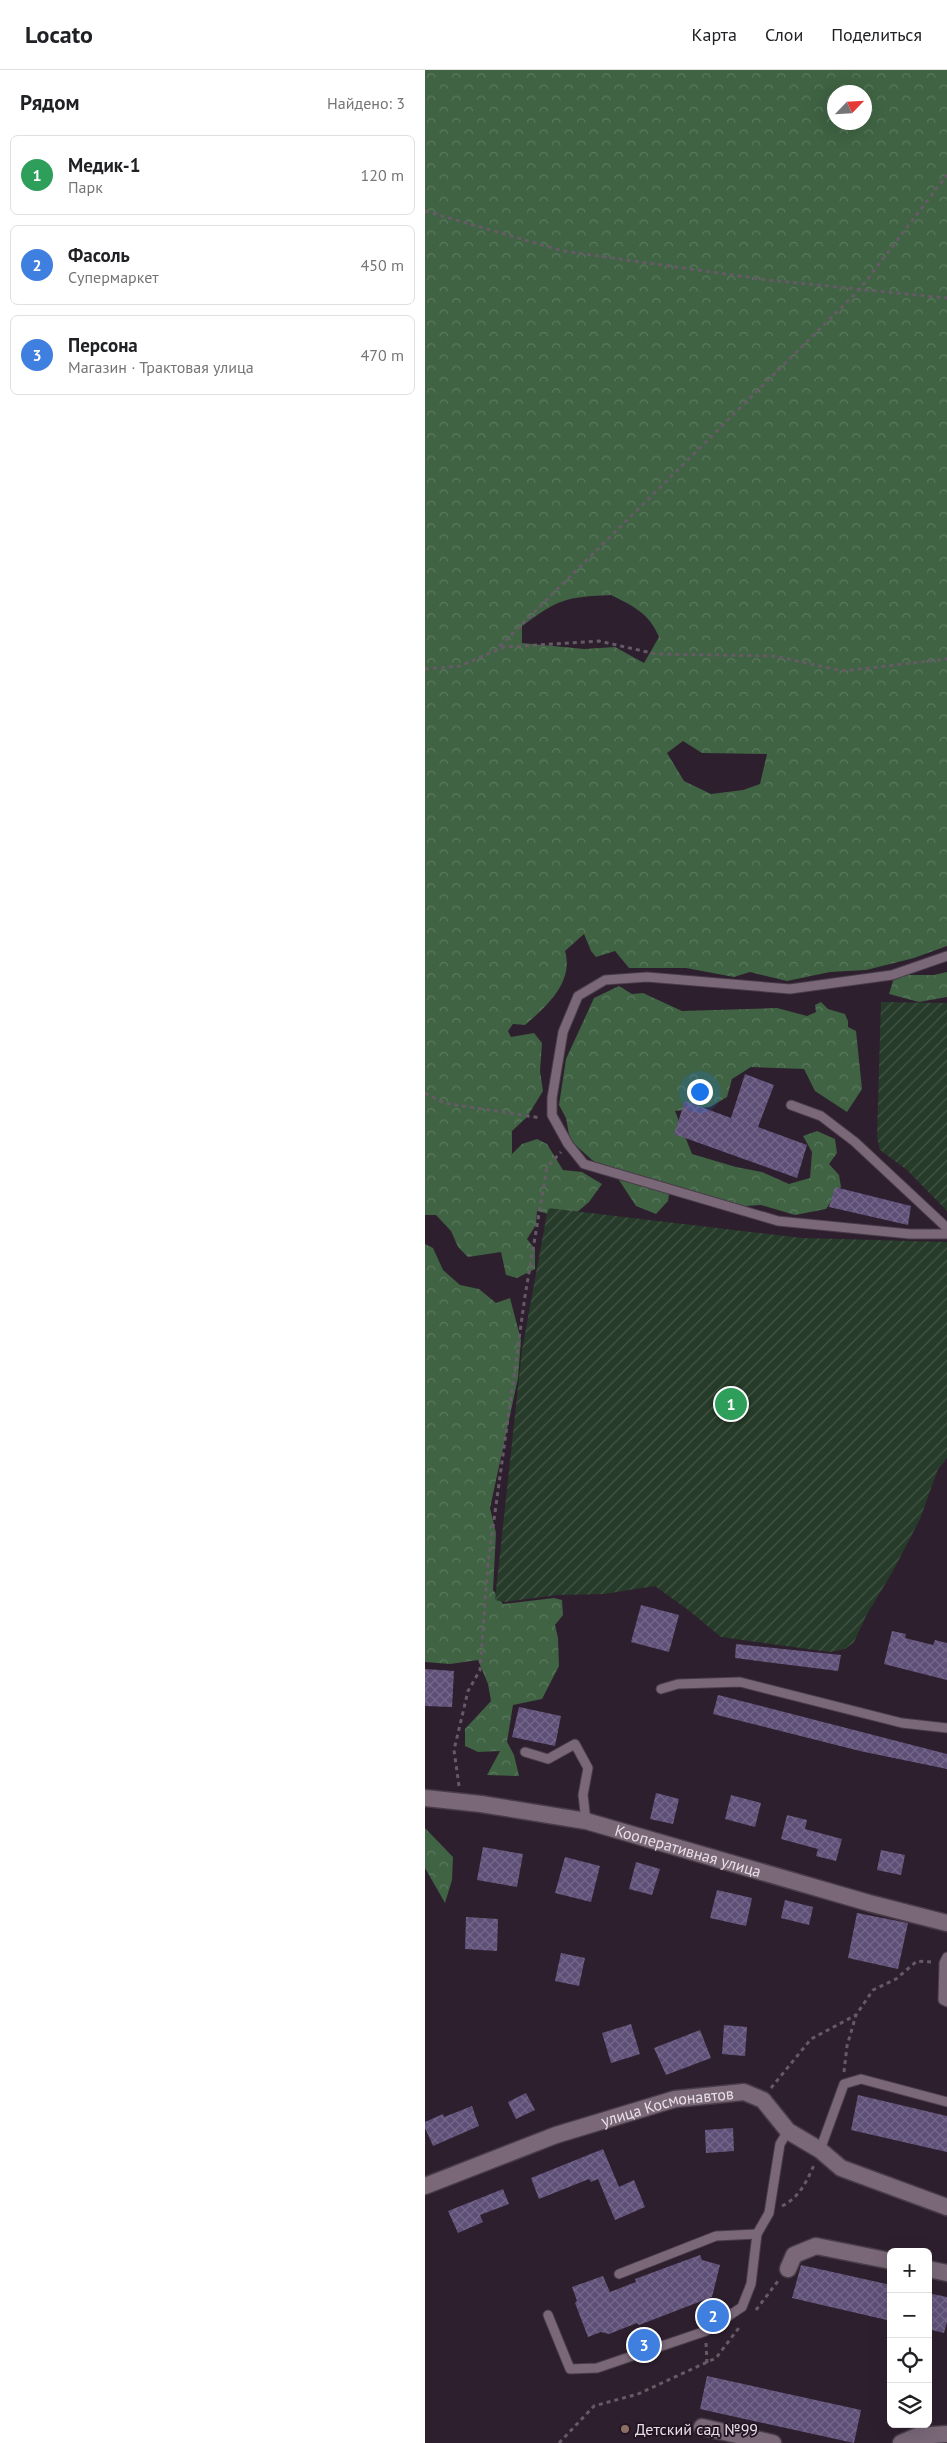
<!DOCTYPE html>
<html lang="ru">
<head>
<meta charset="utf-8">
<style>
  body { margin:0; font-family:"PT Sans",sans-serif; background:#f6f6f6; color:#202124 }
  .controls { position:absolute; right:15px; bottom:15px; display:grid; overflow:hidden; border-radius:8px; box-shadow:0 5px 20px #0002 }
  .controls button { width:45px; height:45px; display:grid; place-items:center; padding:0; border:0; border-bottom:1px solid #e0e0e0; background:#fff; color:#202124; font:25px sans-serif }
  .compass { position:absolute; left:402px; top:15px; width:45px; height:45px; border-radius:50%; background:#fff; box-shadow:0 5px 20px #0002; rotate:65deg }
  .you { position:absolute; left:274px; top:1021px; width:18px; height:18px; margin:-12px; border:4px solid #fff; border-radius:50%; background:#1a73e8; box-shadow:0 0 0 8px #1a73e833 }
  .badge { display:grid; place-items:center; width:32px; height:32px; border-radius:50%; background:#7c3aed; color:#fff; font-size:16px; font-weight:700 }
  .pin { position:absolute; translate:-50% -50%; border:2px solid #fff; box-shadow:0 1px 5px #0006 }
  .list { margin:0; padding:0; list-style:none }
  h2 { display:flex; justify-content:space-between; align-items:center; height:65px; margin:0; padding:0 20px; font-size:21px }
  h2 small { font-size:16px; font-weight:400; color:#757577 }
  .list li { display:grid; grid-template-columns:32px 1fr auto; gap:15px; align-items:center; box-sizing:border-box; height:80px; margin:0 10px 10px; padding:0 10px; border:1px solid #e0e0e0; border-radius:8px }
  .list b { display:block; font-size:19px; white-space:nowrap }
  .list p { margin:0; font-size:16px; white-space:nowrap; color:#757577 }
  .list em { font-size:16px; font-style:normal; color:#757577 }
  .icon { flex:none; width:28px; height:28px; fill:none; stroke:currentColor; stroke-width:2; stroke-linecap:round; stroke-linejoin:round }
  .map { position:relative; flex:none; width:522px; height:2373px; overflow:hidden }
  header { display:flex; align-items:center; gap:30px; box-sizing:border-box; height:70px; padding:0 25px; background:#fff; border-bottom:1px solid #e0e0e0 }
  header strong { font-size:24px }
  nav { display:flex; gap:28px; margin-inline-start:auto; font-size:18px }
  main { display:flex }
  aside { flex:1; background:#fff }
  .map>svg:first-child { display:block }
</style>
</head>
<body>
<header>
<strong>Locato</strong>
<nav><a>Карта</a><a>Слои</a><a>Поделиться</a></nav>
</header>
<main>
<aside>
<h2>Рядом<small>Найдено: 3</small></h2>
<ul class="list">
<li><span class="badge" style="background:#2e9e5b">1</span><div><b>Медик-1</b><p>Парк</p></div><em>120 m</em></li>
<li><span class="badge" style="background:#3f7fe0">2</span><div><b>Фасоль</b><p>Супермаркет</p></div><em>450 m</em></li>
<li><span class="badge" style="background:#3f7fe0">3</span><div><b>Персона</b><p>Магазин · Трактовая улица</p></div><em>470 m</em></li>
</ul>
</aside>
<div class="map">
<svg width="522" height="2373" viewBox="0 0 522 2373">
  <defs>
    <pattern id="forest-crowns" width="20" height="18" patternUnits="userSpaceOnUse" patternTransform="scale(1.25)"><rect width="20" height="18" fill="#3f6343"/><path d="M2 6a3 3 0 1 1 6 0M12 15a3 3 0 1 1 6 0" fill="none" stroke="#5b795e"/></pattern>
    <pattern id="garden-furrows" width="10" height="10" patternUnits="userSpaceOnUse" patternTransform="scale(1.25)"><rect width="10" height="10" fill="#263b29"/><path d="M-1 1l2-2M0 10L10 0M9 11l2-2" fill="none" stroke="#465748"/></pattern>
    <pattern id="building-cross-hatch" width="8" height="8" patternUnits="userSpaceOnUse" patternTransform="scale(1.25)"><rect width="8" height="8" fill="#5e4f77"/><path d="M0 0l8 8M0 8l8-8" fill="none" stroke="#75688a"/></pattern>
  </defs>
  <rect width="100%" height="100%" fill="#2e1f2e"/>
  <g fill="url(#forest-crowns)" fill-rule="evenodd">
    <path d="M0 0H522V876L489 888 441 900 405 902 362 911 325 902 309 907 261 898H204L190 881 171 887 166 881 159 864 140 881C149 912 122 936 100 955L88 954 83 961 86 967 109 963 117 973 115 1001 118 1021 102 1047 87 1061V1084L97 1074 112 1069 122 1074 138 1100 157 1102 177 1114 164 1132 144 1149C132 1148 123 1143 112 1141L111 1155 102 1169 110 1179V1199L92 1208 81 1205 76 1182 43 1187 33 1177 26 1161 11 1145H0ZM410 22H440V52H410ZM186 525C208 536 224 543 234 567L219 593 190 577 159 579 97 573V556C134 529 140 527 186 525ZM258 671 277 683 342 684 335 714 318 720 286 724 259 711 242 683Z"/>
    <path d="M522 902V927L494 932 464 924 470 905H509Z"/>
    <path d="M194 916 207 924 218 923 257 941 352 938 382 946 391 942 390 935 396 932 403 939 420 944 423 951V957L431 961 437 1019 422 1042 390 1021 379 999 326 997 307 1009 302 1027 285 1037 250 1041 267 1084 311 1097 337 1102 364 1114 385 1108 387 1082 378 1066 392 1061 410 1069 412 1083 404 1094 414 1105 416 1117 401 1139 370 1145 336 1135 305 1137 245 1118 243 1131 231 1144 211 1136 190 1104 167 1090 145 1070 141 1048 134 1035 141 989 169 928Z"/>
    <path d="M0 1174 8 1178 18 1200 35 1215 54 1219 71 1233 85 1228 96 1270 93 1308 65 1438 71 1463 68 1520 78 1534 129 1528 137 1530 138 1545 130 1555 133 1568 134 1596 117 1629 88 1635 82 1672 89 1685 94 1706 62 1705 75 1681 53 1682 40 1676V1659L66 1631 63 1614 53 1590 25 1594 0 1592Z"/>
    <path d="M0 1758 28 1787 27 1810 20 1833 0 1798Z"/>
  </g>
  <g fill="url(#garden-furrows)">
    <path d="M456 932 522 933V1141L482 1100 455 1080 452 1067Z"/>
    <path d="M123 1138 377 1168 522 1172V1388L513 1399 495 1449 468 1501 441 1546 429 1572 420 1579 405 1582 296 1567 262 1539 230 1516 179 1524 132 1525 80 1532 70 1530 97 1280Z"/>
  </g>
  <g fill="url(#building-cross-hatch)">
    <path d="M320 1004 349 1015 333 1057 382 1075 372 1108 249 1064 260 1031 306 1048Z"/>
    <path d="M410 1117 486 1136 483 1155 404 1137Z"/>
    <path d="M216 1535 254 1545 244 1582 206 1572Z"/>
    <path d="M467 1561 481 1564 480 1568 508 1575 510 1570 522 1573V1610L459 1594Z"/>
    <path d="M311 1574 416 1585 413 1601 310 1588Z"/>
    <path d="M0 1599 29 1601 27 1637 0 1636Z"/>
    <path d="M293 1625 522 1684V1699L435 1681 288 1644Z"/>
    <path d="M94 1637 136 1646 130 1676 87 1667Z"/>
    <path d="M231 1723 254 1729 248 1754 225 1749Z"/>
    <path d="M306 1725 336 1733 330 1757 300 1749Z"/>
    <path d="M362 1745 382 1750 380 1759 417 1769 411 1791 391 1786 393 1779 356 1769Z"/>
    <path d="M58 1777 98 1784 92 1817 52 1810Z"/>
    <path d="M456 1780 480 1785 476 1805 452 1800Z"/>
    <path d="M140 1787 175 1796 166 1832 130 1823Z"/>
    <path d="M211 1792 235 1799 227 1825 204 1819Z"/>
    <path d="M292 1820 327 1828 321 1856 285 1848Z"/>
    <path d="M360 1830 388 1837 384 1855 356 1848Z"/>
    <path d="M432 1843 483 1853 473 1899 423 1888Z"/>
    <path d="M41 1847 73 1849 72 1881 40 1879Z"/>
    <path d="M136 1883 160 1888 154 1916 130 1911Z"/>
    <path d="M206 1954 215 1984 186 1993 177 1963Z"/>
    <path d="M299 1955 322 1957 320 1986 297 1984Z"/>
    <path d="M275 1960 286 1988 241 2005 229 1978Z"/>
    <path d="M101 2023 110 2040 91 2049 83 2032Z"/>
    <path d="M433 2025 522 2046V2082L426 2060Z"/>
    <path d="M47 2036 54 2056 8 2076 0 2058V2052L18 2044 19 2047Z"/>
    <path d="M308 2058 309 2081 281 2083 280 2060Z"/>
    <path d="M178 2079 194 2117 209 2110 220 2137 190 2150 173 2109 166 2112 164 2109 114 2129 106 2108Z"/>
    <path d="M78 2119 84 2134 55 2145 58 2152 33 2163 23 2141Z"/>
    <path d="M275 2185 277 2190 295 2195 287 2227 214 2255 212 2253 184 2264 176 2262 163 2267 150 2233 152 2231 147 2217 178 2206 185 2222 211 2212 210 2209Z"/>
    <path d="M376 2195 466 2215V2251L367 2228Z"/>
    <path d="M503 2223 522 2227V2252L519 2263 503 2259Z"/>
    <path d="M282 2306 436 2340 429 2373 275 2339Z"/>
  </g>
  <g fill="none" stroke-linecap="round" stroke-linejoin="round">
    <g stroke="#493c49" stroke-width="11">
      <g id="service">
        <path d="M522 886 467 905 365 919 222 907 180 910 153 926 138 962 127 1028V1045L143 1074 159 1094 353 1151 485 1164H522"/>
        <path d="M366 1035 396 1046 430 1072 522 1158"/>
        <path d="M236 1619 253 1614 315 1612 477 1653 522 1658"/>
        <path d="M100 1682 123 1689 150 1674 163 1698 158 1725 161 1751"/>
        <path d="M522 1887 519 1893 518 1930 522 1932"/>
        <path d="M395 2080 419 2014 436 2009 522 2032"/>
        <path d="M194 2204 291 2166 332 2164"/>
        <path d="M123 2245 145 2299 172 2298 281 2261 317 2237 326 2214 332 2164 344 2143 355 2074 363 2061"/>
      </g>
    </g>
    <g stroke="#493c49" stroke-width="19">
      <g id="minor">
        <path id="s1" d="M0 1728 56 1734 161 1751 444 1833 522 1853"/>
        <path id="s2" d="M0 2116 131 2065 250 2029 319 2022 338 2030 363 2061 395 2080 416 2098 522 2137"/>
        <path d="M363 2199 369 2185 391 2176 466 2191"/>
        <path d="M503 2199 522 2203"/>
        <path d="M277 2357 348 2373"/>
        <path d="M476 2373 492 2366 522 2364"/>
      </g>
    </g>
    <g stroke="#675a67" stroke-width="3" stroke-dasharray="4 4" stroke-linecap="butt">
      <path d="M0 141 138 181 343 210 522 228"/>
      <path d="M69 582 435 219 522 105"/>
      <path d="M0 599 35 596 79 577 174 571 231 584 349 586 418 601 522 589"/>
      <path d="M0 1023 19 1033 116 1048"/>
      <path d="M34 1716 29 1680 43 1621 55 1600 63 1493 100 1226 122 1097 136 1082"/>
      <path d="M419 2002 422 1976 431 1945 448 1920 471 1909 492 1891 506 1892"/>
      <path d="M346 2018 386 1969 431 1945"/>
      <path d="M357 2136C374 2128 382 2111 389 2095"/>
      <path d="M331 2240 353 2211"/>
      <path d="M281 2273 282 2293"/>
      <path d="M134 2373 169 2336 213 2324 291 2288 316 2255"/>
    </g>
    <use href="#service" stroke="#7a6879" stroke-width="9"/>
    <use href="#minor" stroke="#7a6879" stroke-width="16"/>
  </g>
  <circle fill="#8d6e63" stroke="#241624" stroke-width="2" cx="200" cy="2359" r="5"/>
  <g text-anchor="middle" stroke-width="4" stroke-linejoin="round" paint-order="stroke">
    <g font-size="16" fill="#e9dfe9" stroke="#241624">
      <text dy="6" stroke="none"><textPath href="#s1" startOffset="269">Кооперативная улица</textPath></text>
      <text dy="6" stroke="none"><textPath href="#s2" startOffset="256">улица Космонавтов</textPath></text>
    </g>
    <g font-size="16" fill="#e9dfe9" stroke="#241624" text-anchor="start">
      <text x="210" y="2365">Детский сад №99</text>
    </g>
  </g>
</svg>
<div class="controls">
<button>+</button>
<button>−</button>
<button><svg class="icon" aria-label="locate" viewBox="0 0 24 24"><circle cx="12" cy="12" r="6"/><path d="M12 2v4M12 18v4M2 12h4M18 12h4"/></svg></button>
<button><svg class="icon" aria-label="layers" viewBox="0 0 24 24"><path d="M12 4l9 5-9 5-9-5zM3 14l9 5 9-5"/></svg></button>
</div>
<svg class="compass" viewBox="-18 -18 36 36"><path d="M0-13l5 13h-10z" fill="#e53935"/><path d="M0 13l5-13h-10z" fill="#757577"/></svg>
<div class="you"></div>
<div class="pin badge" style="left:306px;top:1334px;background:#2e9e5b">1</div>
<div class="pin badge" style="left:288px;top:2246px;background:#3f7fe0">2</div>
<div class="pin badge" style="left:219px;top:2275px;background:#3f7fe0">3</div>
</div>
</main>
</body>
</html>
